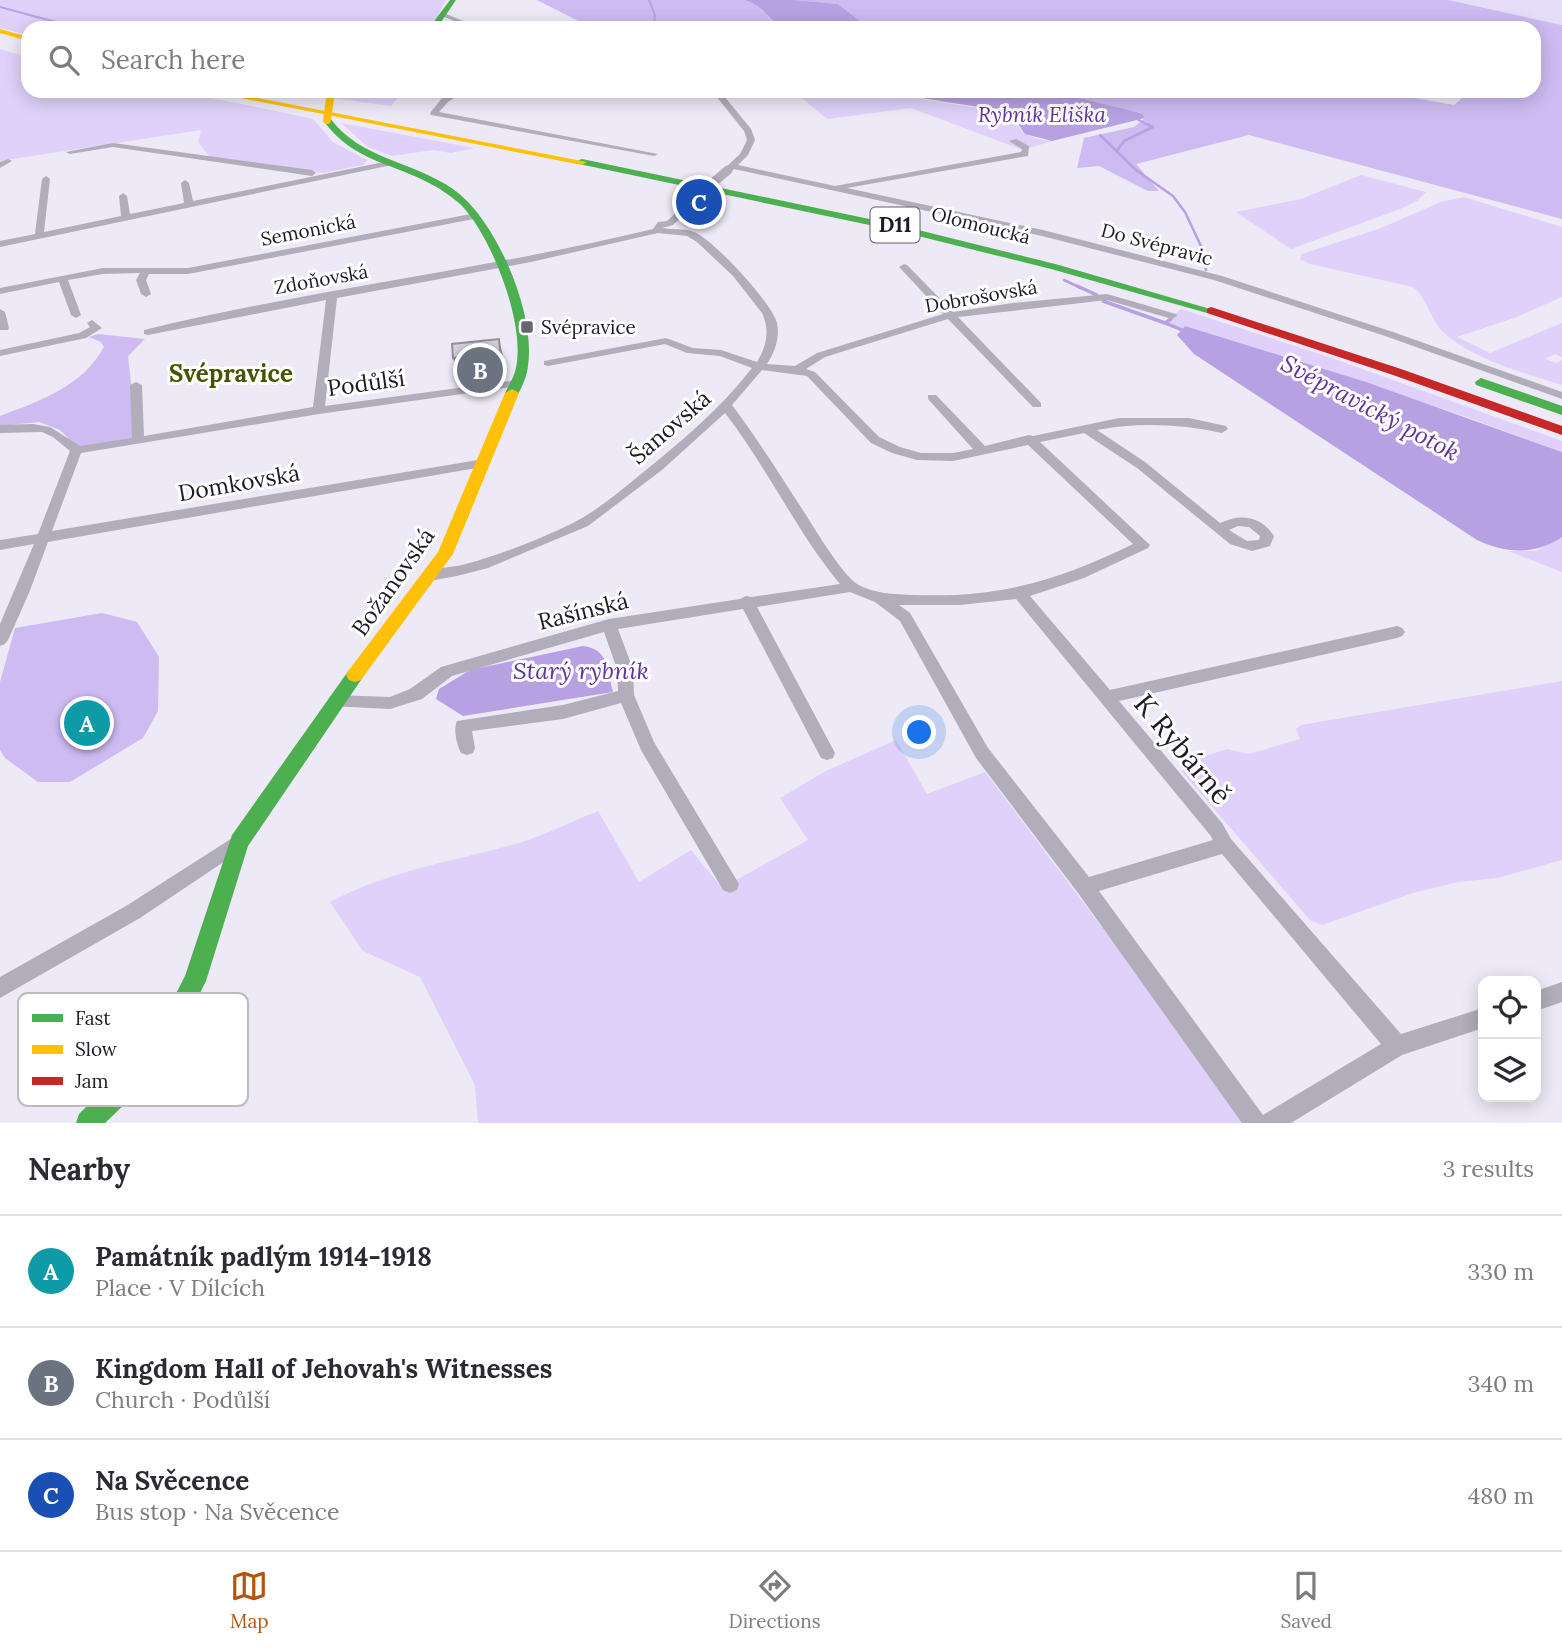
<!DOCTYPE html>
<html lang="en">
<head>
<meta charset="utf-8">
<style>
  body { margin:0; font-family:Lora,serif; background:#f2f2f3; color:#2b2b33 }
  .controls { position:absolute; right:21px; bottom:21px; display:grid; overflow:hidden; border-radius:14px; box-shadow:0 4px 18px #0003 }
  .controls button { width:63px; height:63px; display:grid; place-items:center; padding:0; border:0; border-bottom:2px solid #e1e1e2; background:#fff; color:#2b2b33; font:35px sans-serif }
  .you { position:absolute; left:920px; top:733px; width:24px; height:24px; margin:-18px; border:5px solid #fff; border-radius:50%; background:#1a73e8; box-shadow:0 0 0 10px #1a73e833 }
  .badge { display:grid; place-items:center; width:46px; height:46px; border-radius:50%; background:#b45309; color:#fff; font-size:23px; font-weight:700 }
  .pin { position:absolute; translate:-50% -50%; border:4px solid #fff; box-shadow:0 2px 7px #0006 }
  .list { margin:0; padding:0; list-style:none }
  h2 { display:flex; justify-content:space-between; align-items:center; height:91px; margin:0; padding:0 28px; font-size:30px }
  h2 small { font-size:23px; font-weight:400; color:#7c7c81 }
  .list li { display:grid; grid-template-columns:46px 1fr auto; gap:21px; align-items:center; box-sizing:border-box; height:112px; padding:0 28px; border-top:2px solid #e1e1e2 }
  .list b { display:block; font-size:26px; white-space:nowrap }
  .list p { margin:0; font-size:23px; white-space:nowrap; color:#7c7c81 }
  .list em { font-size:23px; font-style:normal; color:#7c7c81 }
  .icon { flex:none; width:38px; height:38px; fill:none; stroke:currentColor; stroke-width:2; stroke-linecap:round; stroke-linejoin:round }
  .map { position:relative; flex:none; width:1562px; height:1123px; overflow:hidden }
  .search { position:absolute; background:#fff; box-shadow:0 4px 18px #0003; left:21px; right:21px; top:21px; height:77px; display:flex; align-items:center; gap:18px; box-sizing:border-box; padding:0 24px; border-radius:21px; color:#7c7c81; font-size:26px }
  .sheet { height:427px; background:#fff }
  nav { display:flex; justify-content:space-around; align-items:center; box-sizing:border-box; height:98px; border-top:2px solid #e1e1e2; background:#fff; font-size:19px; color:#7c7c81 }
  nav a { display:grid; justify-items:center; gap:4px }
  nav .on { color:#b45309 }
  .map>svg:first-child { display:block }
</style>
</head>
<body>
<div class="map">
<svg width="1562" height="1123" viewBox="0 0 1562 1123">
  <rect width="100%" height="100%" fill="#ede9f6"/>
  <path fill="#e6ddf8" d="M1448 0H1562V25Z"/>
  <g fill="#dfd1fa">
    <path d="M0 0H446L436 18 424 28H28V35L0 28Z"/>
    <path d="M0 49 28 57V91H170L247 105 313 119 333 142 367 160 363 165 323 173 210 157 198 142 201 130 0 161Z"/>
    <path d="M339 91H403L391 106 332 98Z"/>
    <path d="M794 91H900L926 100 991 110 1016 121 1022 132 1038 139 1052 141 1023 150 911 108 827 119Z"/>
    <path d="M341 123 474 148 451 153 433 150 392 156 368 147Z"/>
    <path d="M1361 175 1426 192 1417 201 1400 209 1291 249 1236 212 1301 199Z"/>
    <path d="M1464 197 1562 227V297L1514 318 1457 337 1490 353 1562 323V357L1555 354 1545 359 1557 363 1562 360V385C1526 374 1470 358 1443 332 1430 319 1428 299 1413 287L1310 264 1300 259 1302 254 1381 228 1441 202Z"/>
    <path d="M1181 309 1326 356 1562 441V452L1464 416 1185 326 1181 330 1165 323Z"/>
    <path d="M1562 537V572L1508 551H1536Z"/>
    <path d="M1562 681V860L1497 878 1458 882 1413 893 1322 925 1311 921 1182 772 1185 762 1227 749 1249 754 1300 739 1296 729 1301 725Z"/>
    <path d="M896 740 927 794 985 772 1150 991 1245 1123H478L475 1085 420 977 363 951 330 902C388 871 455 861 519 843 546 835 572 821 598 811L639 882 691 850 722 888 808 840 780 798 826 771Z"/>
  </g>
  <g fill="#cebbf2">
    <path d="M537 0H743C762 4 766 18 782 28H592Z"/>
    <path d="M796 0H1448L1562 25V219L1249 135 1136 164 1159 191H1148L1099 166 1077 168 1084 138 1134 127 1145 118 1142 115 1050 91H1400L1404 96 1454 105 1467 94 1464 91H1534V28H866L868 27 838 4Z"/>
    <path d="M98 334 145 339 128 356 135 418 134 439 88 447 76 446 60 430 39 422 0 426V416C40 401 83 386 104 347L101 342 89 337Z"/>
    <path d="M102 613 137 622 159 657 158 711 143 738 70 782H38L5 758 0 750V682L15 628Z"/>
  </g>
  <g fill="#b8a1e2">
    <path d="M743 0H796L838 4 868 27 782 28C767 18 762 4 743 0Z"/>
    <path d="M900 91H1050L1128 110 1142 114 1145 118 1052 141 1025 134C1021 130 1020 125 1016 121 995 102 930 105 900 91Z"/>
    <path d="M1185 326 1366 382 1562 452V537C1535 555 1507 554 1477 540L1194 354 1177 335Z"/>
    <path d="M583 646C609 649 607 670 613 692L463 716 436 699 439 689 470 670Z"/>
  </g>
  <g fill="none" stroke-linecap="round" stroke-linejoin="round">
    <g stroke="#b8a1e2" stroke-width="2">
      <path d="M649 0 655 15 654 25 650 28"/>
      <path d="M0 7 78 28"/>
      <path d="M1135 118 1150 126"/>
    </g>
    <g stroke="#b8a1e2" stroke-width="2.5">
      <path d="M1100 135 1136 170 1173 196 1185 212 1201 246 1206 270"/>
      <path d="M1117 151 1124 141 1153 127 1147 124"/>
      <path d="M1064 280 1081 288"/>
    </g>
    <g stroke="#b8a1e2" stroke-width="3.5">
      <path d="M1077 286 1097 295"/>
      <path d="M1103 301 1165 323"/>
      <path d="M1171 319 1165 323 1187 332"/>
    </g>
    <g fill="#b1adba" fill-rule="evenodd">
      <path d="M444 13 477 27 478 28H470L442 16Z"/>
      <path d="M455 91H464L448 102 439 112 658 154 654 156 431 115 430 113 442 98Z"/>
      <path d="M712 91H720L751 129 755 140 748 155 738 165 835 186 1021 152 1022 149 1009 141 1016 139 1029 146 1028 156 847 188 1043 230 1222 276 1393 332 1562 392V399L1385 336 1214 280 1042 236 734 169 731 172H725V168L740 154 747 140 744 131Z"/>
      <path d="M113 143 312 170 316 173 312 176 113 147 70 154 66 152Z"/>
      <path d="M8 159 12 161 0 168V162Z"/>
      <path d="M389 161H392V165L0 247V241L35 234 42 179 46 176 50 179 44 232 121 216 119 196 123 193 127 196 130 214 184 203 181 183 185 180 189 183 193 201Z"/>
      <path d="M702 189 705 190V194L673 225 662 228C673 230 684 228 694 232 714 240 772 303 777 323 780 338 775 352 767 364L795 366 817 353 943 314 901 269 899 267 904 264 907 265 953 312 1013 303 1107 294 1176 314 1177 316 1172 319 1107 300 958 317 1041 403V407H1033L948 319 825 357 806 369 815 372 879 437 900 447 921 453H953L973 449 928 399V395H936L985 446 1029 435 1033 436 1119 418H1189L1226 426 1228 429 1222 433C1181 424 1138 422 1097 430L1145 462 1220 523C1241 513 1261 516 1274 536L1270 546 1252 551 1230 544 1137 468 1084 433 1040 442 1150 545 1148 548 1084 578 1030 596 1110 690 1397 626 1402 628 1405 632 1402 636 1397 638 1119 701 1222 823 1231 839 1401 1034 1483 1008V1028L1402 1055 1291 1123H1242L1078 893 976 758 900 621 875 602 850 592 757 607 835 753 833 758 827 760 821 758 743 609 618 629 633 669 634 695 654 742 739 884 737 890 730 893 723 890 641 750 621 703 563 719 472 731 475 748 473 753 467 755 461 753C457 745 453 730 457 721L563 705 618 691 617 669 604 632 452 676 422 699 390 709 330 706 328 701 330 696 336 695 390 697 410 689 441 667 609 619 740 599 746 596 751 597 840 584C796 531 767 467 725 413L662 470 588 526 488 568 457 576 429 581 422 576C429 567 450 568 462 565 495 557 540 539 571 524 597 511 619 492 641 474 681 442 721 408 752 368L720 356 687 353 665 344 548 366 544 365V361L666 338 693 348 721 350 757 362C767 346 770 330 762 313L733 276 697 242 687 236 658 233 531 262 337 298 325 406 518 380 524 383 518 386 319 414 81 453 52 531 484 459 490 463 488 466 48 542 29 593 8 640 5 644 0 646V624L34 544 0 550V540L38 534 70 451 53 437 42 432 0 433V425L33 424 50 427 80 446 132 438 130 385 136 382 142 385 144 436 313 407 326 300 148 335 144 334V330C313 289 484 270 653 229L658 222 667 221ZM762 370 807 376 871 443 892 453 917 460 953 461 1028 445 1133 544C1057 581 1000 598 914 595 895 594 873 594 857 584 841 573 817 532 806 515 782 478 759 441 732 405ZM1238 526 1249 527 1260 536 1259 540 1247 541 1229 530ZM1016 599 1210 835 1213 840 1089 877 988 748 910 613 899 605H960ZM1222 854 1381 1044 1263 1115 1099 891Z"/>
      <path d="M476 213 479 214V218L188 274H149L146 280 151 294 146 297 141 294 136 280 140 273 103 274 68 280 81 315 76 318 71 315 59 282 0 294V288L103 268H188Z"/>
      <path d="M0 309 5 312 9 328 8 330H0Z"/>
      <path d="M92 320 102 328 86 338 0 356V350L79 333 90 327 87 323Z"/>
      <path d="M237 835 243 837 246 843 243 849 140 918 0 998V977L126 906Z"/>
      <path d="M1562 982V1002L1536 1011V991Z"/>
    </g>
    <g fill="#4caf50" fill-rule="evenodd">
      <path d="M450 0H456L437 28H429Z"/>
      <path d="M324 118H330C361 160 413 161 453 189 497 220 536 314 528 366 527 376 522 387 517 396H507L505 393C509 385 514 377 516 368 525 325 495 247 468 213 461 203 450 196 440 189 398 163 354 164 323 120Z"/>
      <path d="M582 159 898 225 1059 265 1217 311 1215 313H1207L1051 269 898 231 579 164V160Z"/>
      <path d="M1481 378 1562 406V415L1476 385 1475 382Z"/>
      <path d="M355 668 361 670 364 675 361 680 248 846 206 981 181 1031 128 1101 105 1123H76L79 1114 110 1083 165 1015 185 976 232 835 349 670Z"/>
    </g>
    <g fill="#ffc107" fill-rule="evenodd">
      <path d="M0 29 28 37V41L0 33Z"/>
      <path d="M205 91H222L587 162 582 165Z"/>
      <path d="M512 389 519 393 453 554 361 680 355 682 349 680 346 675 349 670 438 552 505 393Z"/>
    </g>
    <path fill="#c62828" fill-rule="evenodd" d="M1211 307 1401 369 1562 426V435L1393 375 1207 313V309Z"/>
    <path stroke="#b1adba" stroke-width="9" d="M702 192 728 170"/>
    <path stroke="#ffc107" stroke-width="8" d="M327 120 330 99"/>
  </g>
  <path fill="#949199" d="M499 339 504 360 505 374 459 380 453 358Z"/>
  <path fill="#d3cfdb" stroke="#949199" stroke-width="2" d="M499 339 500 352 453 358 452 344Z"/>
  <rect fill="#67636f" stroke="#fff" stroke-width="2.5" x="520" y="320" width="14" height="14" rx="3.5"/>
  <g text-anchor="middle" stroke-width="6" stroke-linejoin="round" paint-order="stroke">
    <g font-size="19" fill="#1f1b26" stroke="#fff">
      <text transform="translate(981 225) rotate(14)" y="7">Olomoucká</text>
      <text transform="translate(308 230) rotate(-11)" y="7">Semonická</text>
      <text transform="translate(1157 244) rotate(15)" y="7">Do Svépravic</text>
      <text transform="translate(321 279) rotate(-10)" y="7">Zdoňovská</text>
      <text transform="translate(981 296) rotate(-10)" y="7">Dobrošovská</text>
    </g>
    <g font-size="19" fill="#1f1b26" stroke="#fff" text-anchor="start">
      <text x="541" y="334">Svépravice</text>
    </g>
    <g font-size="21" font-style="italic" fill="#61359b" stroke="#fff">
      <text x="1042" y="122">Rybník Eliška</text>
    </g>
    <rect fill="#fff" stroke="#625f67" stroke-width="2" x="870.5" y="207.5" width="49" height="35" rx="5"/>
    <g font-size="21" font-weight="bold" fill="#1f1b26">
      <text x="895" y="232">D11</text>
    </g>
    <g font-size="23" fill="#1f1b26" stroke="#fff">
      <text transform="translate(366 383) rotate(-8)" y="8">Podůlší</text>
      <text transform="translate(670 427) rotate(-41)" y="8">Šanovská</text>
      <text transform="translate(239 483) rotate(-10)" y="8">Domkovská</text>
      <text transform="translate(393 582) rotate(-55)" y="8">Božanovská</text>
      <text transform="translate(583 611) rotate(-14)" y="8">Rašínská</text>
    </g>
    <g font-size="24" font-weight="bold" fill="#475400" stroke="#fff">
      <text x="231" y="382">Svépravice</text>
    </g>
    <g font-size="24" font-style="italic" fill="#61359b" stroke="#fff">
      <text transform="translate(1370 408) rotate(28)" y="8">Svépravický potok</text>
      <text x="581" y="679">Starý rybník</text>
    </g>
    <g font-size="28" fill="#1f1b26" stroke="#fff">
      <text transform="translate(1183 749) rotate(50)" y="10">K Rybárně</text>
    </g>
  </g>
  <rect x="18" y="993" width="230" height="113" rx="10" fill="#fff" stroke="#bcbbbe" stroke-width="2"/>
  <rect x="32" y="1014" width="31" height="8" fill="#4caf50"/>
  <rect x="32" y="1045" width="31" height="9" fill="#ffc107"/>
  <rect x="32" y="1077" width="31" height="8" fill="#c62828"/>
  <g font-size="19" fill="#1f1b26">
    <text x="75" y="1025">Fast</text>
    <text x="75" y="1056">Slow</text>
    <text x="75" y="1088">Jam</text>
  </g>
</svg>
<div class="controls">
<button><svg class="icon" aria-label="locate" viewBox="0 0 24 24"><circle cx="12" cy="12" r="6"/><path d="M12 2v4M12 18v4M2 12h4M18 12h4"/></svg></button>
<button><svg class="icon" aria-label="layers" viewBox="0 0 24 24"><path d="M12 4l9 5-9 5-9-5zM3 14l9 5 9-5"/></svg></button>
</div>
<div class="you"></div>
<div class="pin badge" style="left:87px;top:723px;background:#0f9aa8">A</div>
<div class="pin badge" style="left:480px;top:370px;background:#6b7280">B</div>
<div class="pin badge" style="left:699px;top:202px;background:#1a4fb4">C</div>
<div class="search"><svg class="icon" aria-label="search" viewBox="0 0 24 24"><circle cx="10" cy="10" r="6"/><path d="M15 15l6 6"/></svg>Search here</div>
</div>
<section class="sheet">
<h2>Nearby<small>3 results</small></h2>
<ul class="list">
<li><span class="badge" style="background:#0f9aa8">A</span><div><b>Památník padlým 1914-1918</b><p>Place · V Dílcích</p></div><em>330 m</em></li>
<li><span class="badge" style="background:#6b7280">B</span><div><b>Kingdom Hall of Jehovah's Witnesses</b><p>Church · Podůlší</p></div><em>340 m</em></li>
<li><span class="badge" style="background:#1a4fb4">C</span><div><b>Na Svěcence</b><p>Bus stop · Na Svěcence</p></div><em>480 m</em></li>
</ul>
</section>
<nav>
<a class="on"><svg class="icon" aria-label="map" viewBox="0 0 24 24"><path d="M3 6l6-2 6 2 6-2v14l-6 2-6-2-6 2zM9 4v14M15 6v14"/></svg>Map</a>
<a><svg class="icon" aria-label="directions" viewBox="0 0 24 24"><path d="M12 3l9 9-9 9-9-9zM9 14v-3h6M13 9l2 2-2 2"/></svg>Directions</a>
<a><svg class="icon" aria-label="saved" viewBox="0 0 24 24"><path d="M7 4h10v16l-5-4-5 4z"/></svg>Saved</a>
</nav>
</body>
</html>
